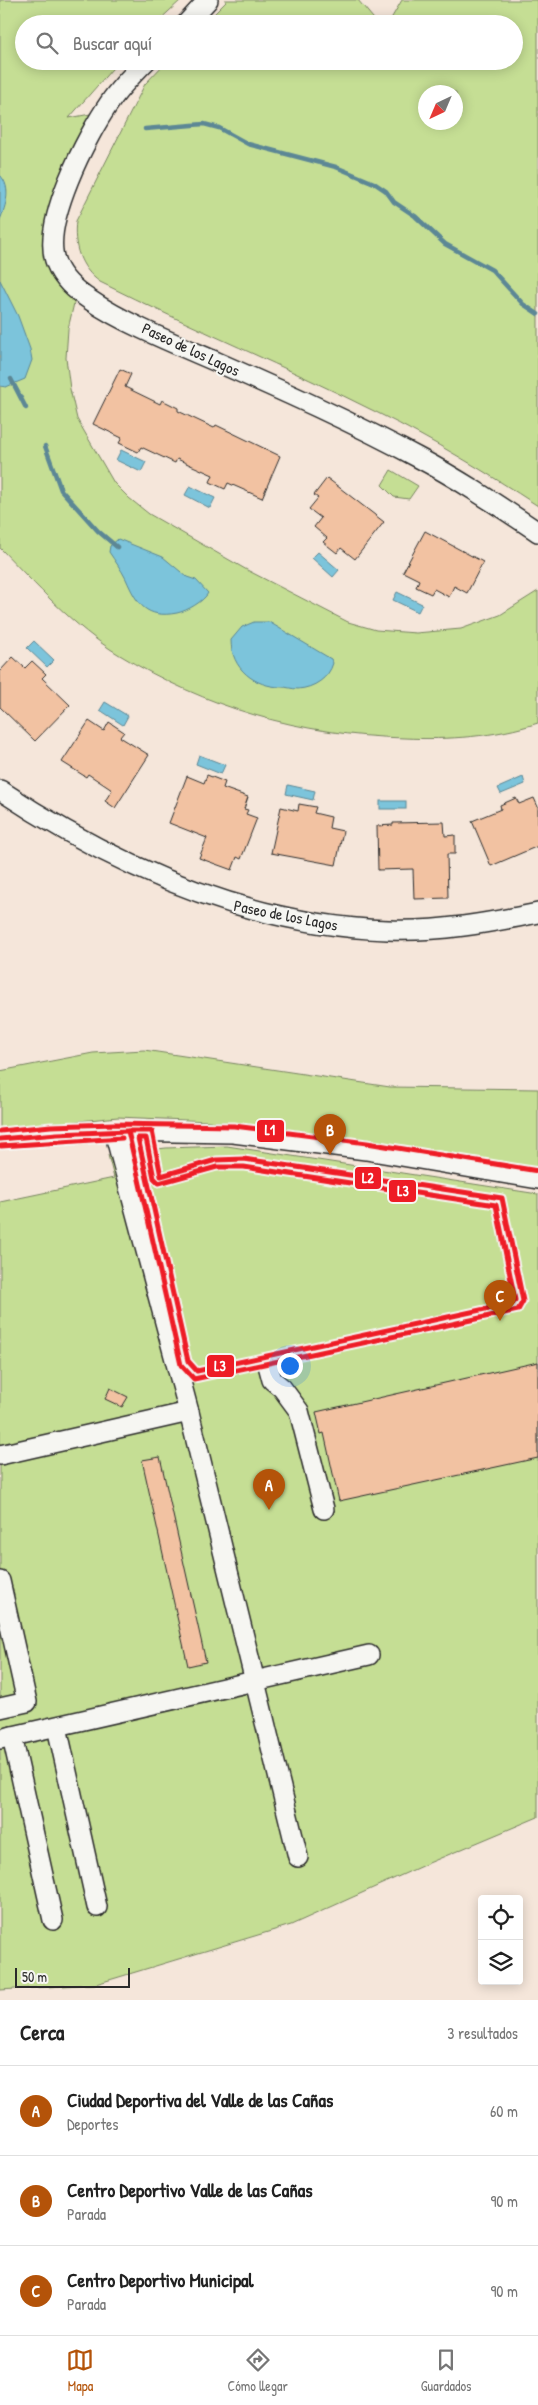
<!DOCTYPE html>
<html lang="es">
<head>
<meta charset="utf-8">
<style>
  body { margin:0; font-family:"Patrick Hand",sans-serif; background:#f6f6f6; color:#222 }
  .controls { position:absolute; right:15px; bottom:15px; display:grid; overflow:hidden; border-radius:5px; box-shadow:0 2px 12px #0003 }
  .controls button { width:45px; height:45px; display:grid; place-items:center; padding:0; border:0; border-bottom:1px solid #e0e0e0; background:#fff; color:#222; font:25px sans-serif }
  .compass { position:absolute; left:418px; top:85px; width:45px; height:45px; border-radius:50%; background:#fff; box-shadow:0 2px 12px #0003; rotate:224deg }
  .scale { position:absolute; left:15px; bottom:12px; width:115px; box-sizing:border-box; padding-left:5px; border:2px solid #2b2b2b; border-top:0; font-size:14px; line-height:18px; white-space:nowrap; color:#2b2b2b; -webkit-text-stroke:4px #f6f6f2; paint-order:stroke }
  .you { position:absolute; left:289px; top:1365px; width:18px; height:18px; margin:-12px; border:4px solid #fff; border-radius:50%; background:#1a73e8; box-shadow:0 0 0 8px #1a73e833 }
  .badge { display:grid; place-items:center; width:32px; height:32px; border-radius:50%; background:#b45309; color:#fff; font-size:16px; font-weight:700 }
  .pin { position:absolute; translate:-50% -41px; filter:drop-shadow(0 1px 2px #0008) }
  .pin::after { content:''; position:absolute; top:26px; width:18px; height:15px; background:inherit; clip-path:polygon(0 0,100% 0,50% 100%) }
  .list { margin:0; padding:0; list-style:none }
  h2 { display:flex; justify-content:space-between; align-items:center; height:65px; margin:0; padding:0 20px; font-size:21px }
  h2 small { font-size:16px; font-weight:400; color:#767676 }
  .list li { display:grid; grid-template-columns:32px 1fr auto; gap:15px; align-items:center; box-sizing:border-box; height:90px; padding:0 20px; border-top:1px solid #e0e0e0 }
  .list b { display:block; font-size:19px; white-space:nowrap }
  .list p { margin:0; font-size:16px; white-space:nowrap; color:#767676 }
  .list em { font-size:16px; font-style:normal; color:#767676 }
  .icon { flex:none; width:28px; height:28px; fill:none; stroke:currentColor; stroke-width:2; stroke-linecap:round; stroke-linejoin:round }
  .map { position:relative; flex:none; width:538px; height:2000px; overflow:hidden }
  .search { position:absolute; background:#fff; box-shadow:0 2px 12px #0003; left:15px; right:15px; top:15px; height:55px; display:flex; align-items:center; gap:12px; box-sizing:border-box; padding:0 18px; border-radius:28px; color:#767676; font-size:19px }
  .sheet { height:335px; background:#fff }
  nav { display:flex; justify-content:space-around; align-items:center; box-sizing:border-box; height:70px; border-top:1px solid #e0e0e0; background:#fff; font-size:14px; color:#767676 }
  nav a { display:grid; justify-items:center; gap:2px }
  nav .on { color:#b45309 }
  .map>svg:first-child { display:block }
</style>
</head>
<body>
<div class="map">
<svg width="538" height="2000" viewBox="0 0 538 2000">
  <rect width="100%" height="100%" fill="#f5e6da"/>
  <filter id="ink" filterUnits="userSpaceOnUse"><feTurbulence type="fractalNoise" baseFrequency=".02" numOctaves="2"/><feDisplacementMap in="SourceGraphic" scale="10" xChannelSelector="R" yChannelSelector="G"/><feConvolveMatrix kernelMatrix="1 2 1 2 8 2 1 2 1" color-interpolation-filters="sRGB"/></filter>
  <g filter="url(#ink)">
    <g fill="#c5de94" stroke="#788460" fill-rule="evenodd">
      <path d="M0 0H181L155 24H24V61H119L69 118 96 113 50 215 75 299 68 329 66 358 70 389 77 419 114 483 129 498 149 514 247 570 348 622 376 630 416 633 461 629 500 615 538 591V723C495 737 448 740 404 738 299 735 207 708 118 654 75 628 35 584 0 548Z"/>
      <path d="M225 0H358L378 24H204L226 2Z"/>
      <path d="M402 0H538V506C486 472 433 440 378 413 287 367 192 328 100 282 80 268 73 245 76 221L145 84 167 61H514V24H388ZM426 92H456V122H426Z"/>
      <path d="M391 470 418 486 409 499 394 497 382 485Z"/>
      <path d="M144 1050 390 1087 538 1089V1168L284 1129 209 1121 118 1117 0 1129V1071L93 1053Z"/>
      <path d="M227 1146 538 1194V1817L424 1865 291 1925 96 1984 0 1990V1202L114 1178 108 1155 166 1148Z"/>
    </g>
    <g fill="#7bc4db" stroke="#5b8795">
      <path d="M0 175C12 188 6 205 0 220Z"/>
      <path d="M0 280 18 316 30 349 32 360 25 379 6 387 0 386Z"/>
      <path d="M121 450 146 462 141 472 116 460Z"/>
      <path d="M190 486 215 498 210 508 185 495Z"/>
      <path d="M118 539 163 557 187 577 196 580 208 593C204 601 187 611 177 613 146 619 137 604 126 579 121 569 115 561 109 552L110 546Z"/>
      <path d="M318 552 339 570 333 577 312 558Z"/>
      <path d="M397 592 422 604 418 612 393 600Z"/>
      <path d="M254 622H269L331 659 333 663C329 678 314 688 298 689 292 689 287 687 282 687 255 687 231 669 231 640L242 627Z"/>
      <path d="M34 641 54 660 47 667 27 648Z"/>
      <path d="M105 702 128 716 123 725 100 710Z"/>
      <path d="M199 755 225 765 221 774 196 764Z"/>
      <path d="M523 777 525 784 501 794 498 788Z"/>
      <path d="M288 785 315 791 313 800 286 794Z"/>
      <rect x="380" y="801" width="26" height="8"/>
    </g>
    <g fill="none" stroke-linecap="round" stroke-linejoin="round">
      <g stroke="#5b8795" stroke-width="4.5">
        <path d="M145 129 204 124 219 128 248 144 336 167 374 183 386 191 394 202 415 216 445 244 492 270 523 304 538 314"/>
        <path d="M11 379 26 408"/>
        <path d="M45 446 61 490 98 531 117 547"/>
      </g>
    </g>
    <g fill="#f2c2a2" stroke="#2b2b2b">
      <path d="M120 369 131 374 125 387 160 404 162 400 178 408V411L214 428 216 425 280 456 262 498 228 483 225 489 210 482 213 475 177 459 175 463 141 447 138 452 119 443 122 438 93 424Z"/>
      <path d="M327 478 384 522 355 559 341 548 337 553 323 542 327 538 314 527 321 518 309 509 318 498 314 495Z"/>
      <path d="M425 531 483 562 467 593 454 586 449 597 434 589 431 594 416 587 419 580 403 572Z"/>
      <path d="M13 657 25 668 32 661 46 674 42 678 70 705 35 741 0 707V671Z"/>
      <path d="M89 721 104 731 109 722 124 732 120 737 149 755 115 808 105 801 112 790 88 774 86 777 62 762Z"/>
      <path d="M207 775 225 782 223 788 248 797 244 809 248 810 246 814 257 818 241 859 237 857 232 870 199 858 207 838 169 823 187 776 204 783Z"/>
      <path d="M516 798 519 804 534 798 538 807V846L491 866 472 821 501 809 500 805Z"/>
      <path d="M299 804 316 807 314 813 331 817 329 828 343 831 336 865 271 853 281 807 298 811Z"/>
      <path d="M444 822 445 836 455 835V854H447L448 898 414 899 413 869 378 870 377 826 393 825V823Z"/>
      <path d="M538 1362V1458L339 1501 324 1433 321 1434 316 1412Z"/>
      <path d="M110 1388 128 1397 122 1407 105 1399Z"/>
      <path d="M160 1457 206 1662 188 1666 142 1460Z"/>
    </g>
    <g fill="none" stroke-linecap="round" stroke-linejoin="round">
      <g stroke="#2b2b2b" stroke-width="22">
        <g id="street">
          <path d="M186 24 208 0"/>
          <path d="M146 61C133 74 120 87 110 102 87 135 40 225 56 263 62 279 75 290 90 300 125 324 178 345 217 362 285 392 352 422 417 457 459 479 499 506 538 532"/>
          <path d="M0 790C116 867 246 925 388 930 439 932 488 923 538 913"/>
          <path d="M114 1131 189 1412 298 1857"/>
          <path d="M0 1139 51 1133 114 1131 233 1133 366 1150 538 1179"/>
          <path d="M268 1365 272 1380 282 1388 299 1411 324 1509"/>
          <path d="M0 1455 189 1412"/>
          <path d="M0 1581 27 1702 0 1708"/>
          <path d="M57 1727 97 1907"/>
          <path d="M12 1736 53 1920"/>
          <path d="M0 1739 369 1655"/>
        </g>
      </g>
      <use href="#street" stroke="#f6f6f2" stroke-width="19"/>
      <g stroke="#f6f6f2" stroke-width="9">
        <g id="bus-1">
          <path d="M128 1131H152L161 1176 216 1160 244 1159 502 1198 523 1301 518 1310 194 1379 181 1365Z"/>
          <path d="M0 1139 57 1134 128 1131"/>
        </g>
      </g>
      <g stroke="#f6f6f2" stroke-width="9">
        <g id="bus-2">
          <path d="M138 1138H146L154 1178 159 1183 217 1167H244L496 1205 515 1300 513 1303 197 1371 188 1361Z"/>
          <path d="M1 1146 122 1138"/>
        </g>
      </g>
      <g stroke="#f6f6f2" stroke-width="9">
        <path id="bus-3" d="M0 1131 51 1126 114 1124 234 1126 367 1143 538 1171"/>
      </g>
      <use href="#bus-1" stroke="#ee1c25" stroke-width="5"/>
      <use href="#bus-2" stroke="#ee1c25" stroke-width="5"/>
      <use href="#bus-3" stroke="#ee1c25" stroke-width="5"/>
    </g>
  </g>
  <g text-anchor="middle" stroke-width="4" stroke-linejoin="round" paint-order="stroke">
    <g font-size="16" fill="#2b2b2b" stroke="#f6f6f2">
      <text transform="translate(191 349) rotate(25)" y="6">Paseo de los Lagos</text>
      <text transform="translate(286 915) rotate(11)" y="6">Paseo de los Lagos</text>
    </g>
  </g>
  <g stroke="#f6f6f2" stroke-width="2">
    <rect x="256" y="1119" width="29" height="24" rx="5" fill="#ee1c25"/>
    <rect x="354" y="1166" width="28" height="24" rx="5" fill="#ee1c25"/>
    <rect x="388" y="1179" width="29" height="24" rx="5" fill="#ee1c25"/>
    <rect x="206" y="1354" width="29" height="24" rx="5" fill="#ee1c25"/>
  </g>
  <g font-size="14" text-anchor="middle" font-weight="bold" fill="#fff">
    <text x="270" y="1135">L1</text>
    <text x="368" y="1183">L2</text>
    <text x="403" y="1196">L3</text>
    <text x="220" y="1371">L3</text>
  </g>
</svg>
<div class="controls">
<button><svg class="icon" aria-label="locate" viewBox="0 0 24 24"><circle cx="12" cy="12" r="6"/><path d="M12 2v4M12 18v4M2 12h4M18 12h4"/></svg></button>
<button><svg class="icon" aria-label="layers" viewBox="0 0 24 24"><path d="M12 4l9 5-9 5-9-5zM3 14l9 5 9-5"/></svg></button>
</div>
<svg class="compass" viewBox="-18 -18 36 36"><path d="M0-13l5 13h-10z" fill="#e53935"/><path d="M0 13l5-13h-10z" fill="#767676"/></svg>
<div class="scale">50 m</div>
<div class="you"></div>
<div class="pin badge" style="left:269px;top:1510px">A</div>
<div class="pin badge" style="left:330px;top:1155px">B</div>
<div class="pin badge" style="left:500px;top:1321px">C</div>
<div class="search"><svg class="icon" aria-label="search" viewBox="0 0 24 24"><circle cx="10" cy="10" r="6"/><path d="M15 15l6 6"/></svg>Buscar aquí</div>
</div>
<section class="sheet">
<h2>Cerca<small>3 resultados</small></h2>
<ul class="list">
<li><span class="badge">A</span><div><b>Ciudad Deportiva del Valle de las Cañas</b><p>Deportes</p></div><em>60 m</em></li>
<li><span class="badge">B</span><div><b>Centro Deportivo Valle de las Cañas</b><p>Parada</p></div><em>90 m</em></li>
<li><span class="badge">C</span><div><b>Centro Deportivo Municipal</b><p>Parada</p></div><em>90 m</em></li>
</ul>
</section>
<nav>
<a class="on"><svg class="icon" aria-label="map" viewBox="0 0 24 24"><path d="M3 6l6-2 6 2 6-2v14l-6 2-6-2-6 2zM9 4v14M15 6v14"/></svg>Mapa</a>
<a><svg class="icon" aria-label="directions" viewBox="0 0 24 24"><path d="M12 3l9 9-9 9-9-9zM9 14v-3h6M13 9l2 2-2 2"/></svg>Cómo llegar</a>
<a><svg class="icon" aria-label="saved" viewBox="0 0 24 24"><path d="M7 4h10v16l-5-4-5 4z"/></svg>Guardados</a>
</nav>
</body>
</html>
